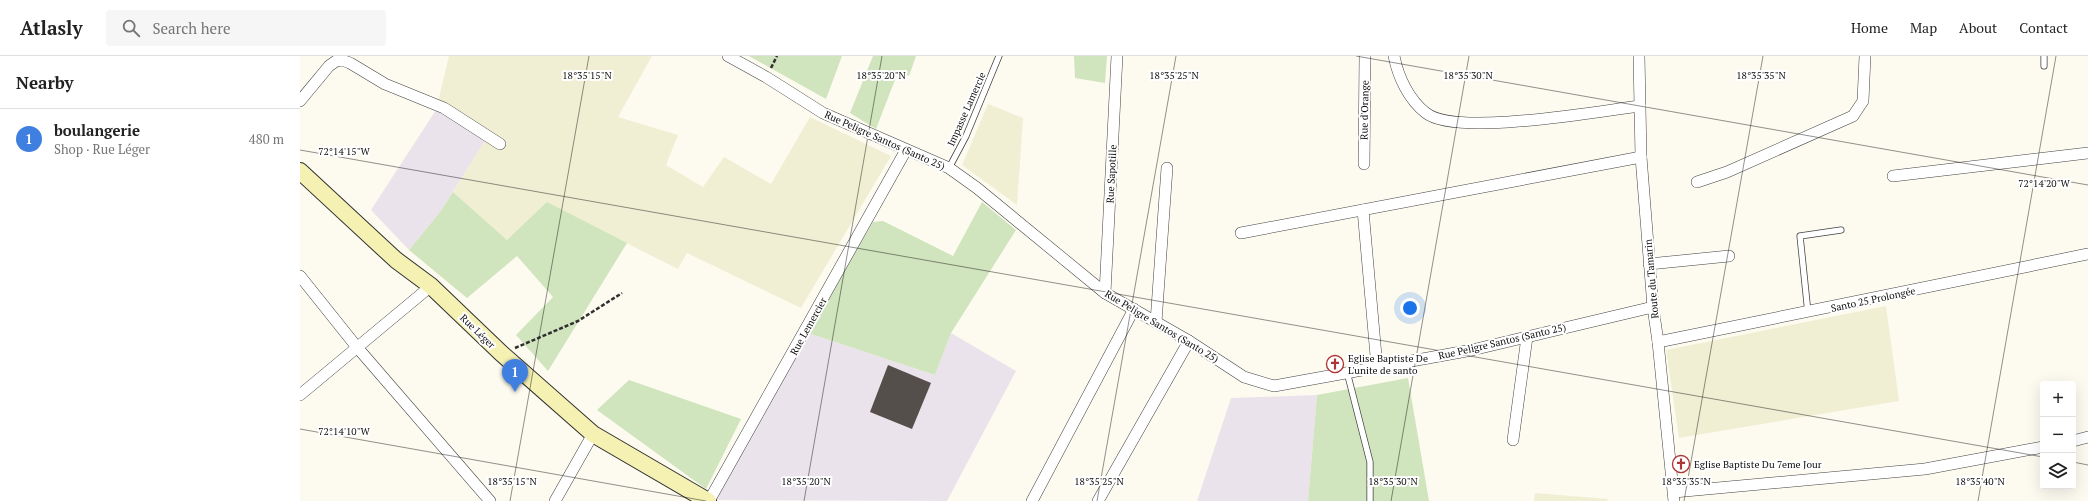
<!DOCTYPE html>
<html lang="en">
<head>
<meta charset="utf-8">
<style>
  body { margin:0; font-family:"PT Serif",serif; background:#f6f6f6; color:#222 }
  .controls { position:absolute; right:12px; bottom:12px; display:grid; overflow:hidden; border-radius:4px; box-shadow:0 4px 16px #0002 }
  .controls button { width:36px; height:36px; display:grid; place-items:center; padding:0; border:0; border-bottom:1px solid #e0e0e0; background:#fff; color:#222; font:20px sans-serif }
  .you { position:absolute; left:1110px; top:252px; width:14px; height:14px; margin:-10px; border:3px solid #fff; border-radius:50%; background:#1a73e8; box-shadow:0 0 0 6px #1a73e833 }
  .badge { display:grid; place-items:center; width:26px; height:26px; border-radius:50%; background:#0f766e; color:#fff; font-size:13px; font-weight:700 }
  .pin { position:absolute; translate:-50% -33px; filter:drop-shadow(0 1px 2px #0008) }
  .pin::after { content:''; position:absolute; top:21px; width:14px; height:12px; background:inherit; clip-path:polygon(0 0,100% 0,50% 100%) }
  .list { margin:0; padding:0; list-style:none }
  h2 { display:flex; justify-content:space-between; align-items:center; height:52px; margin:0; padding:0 16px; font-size:17px }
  h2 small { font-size:13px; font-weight:400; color:#767676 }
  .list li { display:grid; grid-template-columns:26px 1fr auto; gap:12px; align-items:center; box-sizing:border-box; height:60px; padding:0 16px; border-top:1px solid #e0e0e0 }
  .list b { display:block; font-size:15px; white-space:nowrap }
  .list p { margin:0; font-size:13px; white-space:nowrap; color:#767676 }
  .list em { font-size:13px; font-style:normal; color:#767676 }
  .icon { flex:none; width:22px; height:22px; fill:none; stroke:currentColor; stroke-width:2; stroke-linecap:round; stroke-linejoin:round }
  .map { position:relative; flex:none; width:1788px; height:445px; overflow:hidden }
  header { display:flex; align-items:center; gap:24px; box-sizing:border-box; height:56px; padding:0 20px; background:#fff; border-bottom:1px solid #e0e0e0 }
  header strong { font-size:19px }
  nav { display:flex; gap:22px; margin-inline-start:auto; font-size:14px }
  .search { width:280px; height:36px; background:#f6f6f6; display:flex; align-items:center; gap:10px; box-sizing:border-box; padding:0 14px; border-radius:4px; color:#767676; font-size:15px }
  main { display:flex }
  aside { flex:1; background:#fff }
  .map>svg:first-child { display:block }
</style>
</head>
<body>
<header>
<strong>Atlasly</strong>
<div class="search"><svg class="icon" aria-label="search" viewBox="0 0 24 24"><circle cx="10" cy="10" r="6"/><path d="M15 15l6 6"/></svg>Search here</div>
<nav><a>Home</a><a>Map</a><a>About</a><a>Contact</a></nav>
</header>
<main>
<aside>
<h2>Nearby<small></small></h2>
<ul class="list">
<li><span class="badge" style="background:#3f7fe0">1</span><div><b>boulangerie</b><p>Shop · Rue Léger</p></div><em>480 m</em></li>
</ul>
</aside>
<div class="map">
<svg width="1788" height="445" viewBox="0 0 1788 445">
  <rect width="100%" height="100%" fill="#fdfbf0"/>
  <g fill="#ebe3eb">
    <path d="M136 54 186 84 140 156 109 194 71 154Z"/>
    <path d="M508 277 635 319 651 277 716 315 647 445 416 444Z"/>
    <path d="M1017 339 1008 445H897L931 342Z"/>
  </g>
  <g fill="#f1efd3">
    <path d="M149 0H352L318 61 378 79 366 109 403 131 424 101 471 128 510 61 591 100 501 252 387 197 378 213 247 147 207 184 153 136 186 83 136 54Z"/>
    <path d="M688 48 723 62 717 149 662 109Z"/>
    <path d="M1586 250 1599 345 1379 382 1366 294Z"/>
    <path d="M1235 437 1308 443 1307 445H1234Z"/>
  </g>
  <g fill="#d0e4bd">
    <path d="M449 0H542L526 43Z"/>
    <path d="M573 0H616L609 20 598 16 576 73 550 57Z"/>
    <path d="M774 0H807L805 27 775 22Z"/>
    <path d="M153 136 207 184 247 146 327 187 248 315 216 279 253 241 217 200 167 242 109 194 140 156Z"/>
    <path d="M682 146 716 174 651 277 635 319 508 277 573 166 583 165 653 200Z"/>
    <path d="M1108 322 1129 445H1008L1017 339Z"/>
    <path d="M329 324 441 363 406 433 297 354Z"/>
  </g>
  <path fill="#554f4b" d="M588 309 631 327 612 373 570 356Z"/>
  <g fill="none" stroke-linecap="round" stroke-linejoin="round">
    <g stroke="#414141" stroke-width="7">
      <g id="lane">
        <path d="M1744 10V0"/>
        <path d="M649 112 666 80 699 0"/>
        <path d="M1508 257 1500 180 1541 174"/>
        <path d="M1047 316 1070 406V445"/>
      </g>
    </g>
    <g stroke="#414141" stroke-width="12">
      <g id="street">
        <path d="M428 0 466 21 523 57 649 112 677 132 805 237 889 285 944 321 974 330 1172 294 1353 251"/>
        <path d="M1094 0C1098 21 1109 44 1126 57 1156 81 1299 55 1340 50"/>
        <path d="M1339 0 1341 101 1353 251 1358 286 1374 445"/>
        <path d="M0 45 29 10 36 5 42 4 50 7 85 28 144 52 200 88"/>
        <path d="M1064 108 1065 0"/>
        <path d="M1593 120 1788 97"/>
        <path d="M1397 126 1427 116 1553 60 1563 45 1565 0"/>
        <path d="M1063 154 1077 311"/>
        <path d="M941 177 1341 101"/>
        <path d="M1349 208 1429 200"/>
        <path d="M0 220 56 290 190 445"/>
        <path d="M805 237 817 0"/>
        <path d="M856 266 867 112"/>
        <path d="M1358 286 1788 198"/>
        <path d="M0 339 131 230"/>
        <path d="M1213 384 1227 281"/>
        <path d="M1773 385 1788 381"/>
        <path d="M1374 436 1625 413 1743 391"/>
        <path d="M255 445 293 378"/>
        <path d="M409 445 606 94"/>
        <path d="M732 445 834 253"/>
        <path d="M798 445 889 285"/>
      </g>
    </g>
    <g stroke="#303030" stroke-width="18">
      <path id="secondary" d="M0 115 96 204 131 230 201 297 293 378 408 445"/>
    </g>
    <g stroke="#303030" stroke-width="2.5" stroke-dasharray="4 2" stroke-linecap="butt">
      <path d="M471 12 477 0"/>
      <path d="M215 292 278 265 322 237"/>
    </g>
    <use href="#lane" stroke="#fff" stroke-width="5.5"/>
    <use href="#street" stroke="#fff" stroke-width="11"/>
    <use href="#secondary" stroke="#f5f1b3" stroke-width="16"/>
  </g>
  <path fill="none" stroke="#0e0e0e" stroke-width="1" stroke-opacity="0.45" d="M1056 0 1788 129M0 94 1743 401M0 373 406 445M1773 406 1788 409M210 445 289 0M504 445 582 0M797 445 876 0M1091 445 1169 0M1384 445 1463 0M1678 445 1756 0"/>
  <defs>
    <g id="church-ring" transform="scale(0.9)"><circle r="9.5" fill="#fff" stroke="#ad3636" stroke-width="1.5"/><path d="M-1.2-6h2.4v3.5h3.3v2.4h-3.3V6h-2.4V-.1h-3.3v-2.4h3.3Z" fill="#ad3636"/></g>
  </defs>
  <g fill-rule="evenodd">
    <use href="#church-ring" x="1035" y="308"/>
    <use href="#church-ring" x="1381" y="408"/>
  </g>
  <g text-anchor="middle" stroke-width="4" stroke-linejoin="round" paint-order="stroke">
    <g font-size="10" fill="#0e0e0e" stroke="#fff">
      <text transform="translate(666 53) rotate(-66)" y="4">Impasse Lamercie</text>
      <text transform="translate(1064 54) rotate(-89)" y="4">Rue d'Orange</text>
      <text transform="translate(585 84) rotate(24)" y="4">Rue Peligre Santos (Santo 25)</text>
      <text transform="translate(811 118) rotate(-87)" y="4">Rue Sapotille</text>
      <text transform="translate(1351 223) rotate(-95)" y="4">Route du Tamarin</text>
      <text transform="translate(1573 243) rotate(-12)" y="4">Santo 25 Prolongée</text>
      <text transform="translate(508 270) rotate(-61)" y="4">Rue Lemercier</text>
      <text transform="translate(862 270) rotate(31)" y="4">Rue Peligre Santos (Santo 25)</text>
      <text transform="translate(178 275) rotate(44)" y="4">Rue Léger</text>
      <text transform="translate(1202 285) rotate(-13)" y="4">Rue Peligre Santos (Santo 25)</text>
    </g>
    <g font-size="10" fill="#0e0e0e" stroke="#fff" text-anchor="start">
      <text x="1048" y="306">Eglise Baptiste De<tspan x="1048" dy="12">L'unite de santo</tspan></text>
      <text x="1394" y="412">Eglise Baptiste Du 7eme Jour</text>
    </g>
  </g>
  <g font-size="10" text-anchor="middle" fill="#0e0e0e" stroke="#fff" stroke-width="4" stroke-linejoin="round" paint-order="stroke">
    <text x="287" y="23">18°35'15"N</text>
    <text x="581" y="23">18°35'20"N</text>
    <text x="874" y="23">18°35'25"N</text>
    <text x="1168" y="23">18°35'30"N</text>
    <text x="1461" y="23">18°35'35"N</text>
    <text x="44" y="99">72°14'15"W</text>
    <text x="1744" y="131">72°14'20"W</text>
    <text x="44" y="379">72°14'10"W</text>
    <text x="212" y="429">18°35'15"N</text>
    <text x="506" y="429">18°35'20"N</text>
    <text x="799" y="429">18°35'25"N</text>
    <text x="1093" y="429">18°35'30"N</text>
    <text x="1386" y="429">18°35'35"N</text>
    <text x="1680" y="429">18°35'40"N</text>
  </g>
</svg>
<div class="controls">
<button>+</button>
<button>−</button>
<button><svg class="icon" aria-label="layers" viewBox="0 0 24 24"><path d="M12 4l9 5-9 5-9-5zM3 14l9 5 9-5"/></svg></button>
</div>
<div class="you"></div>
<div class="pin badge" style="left:215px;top:336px;background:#3f7fe0">1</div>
</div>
</main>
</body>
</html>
